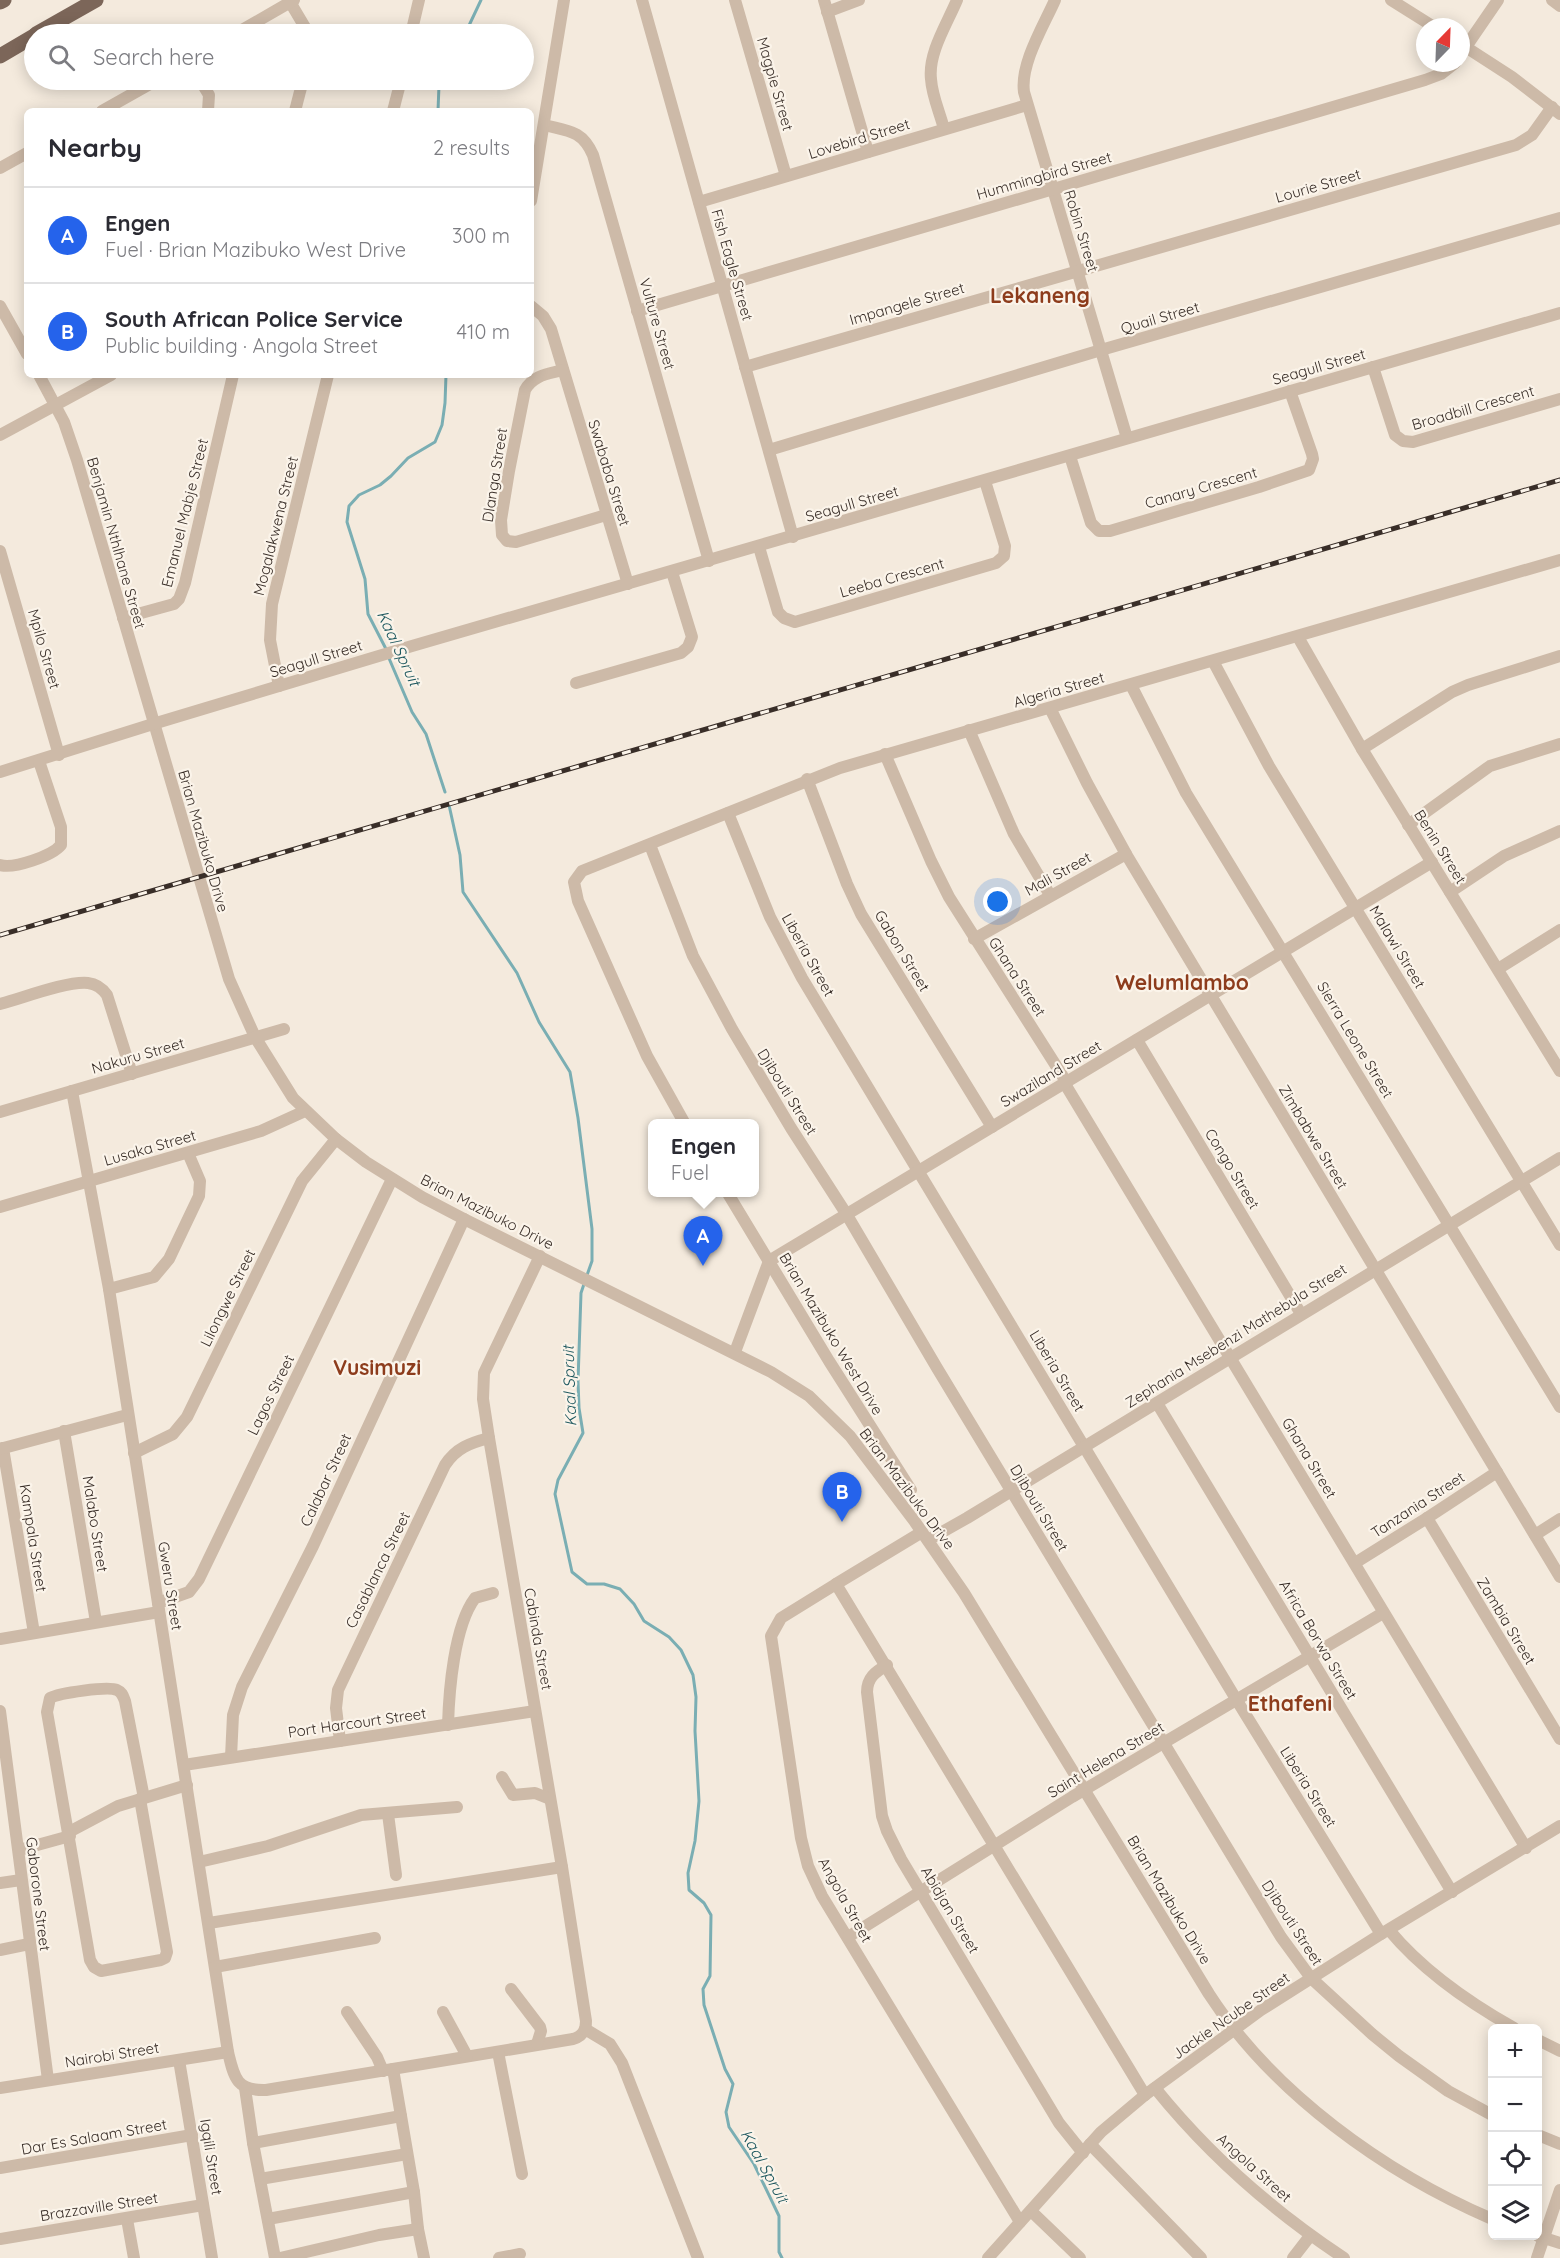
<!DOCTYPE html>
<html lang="en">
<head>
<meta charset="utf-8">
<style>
  body { margin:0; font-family:Quicksand,sans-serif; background:#f2f2f3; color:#2b2b33 }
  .controls { position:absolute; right:18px; bottom:18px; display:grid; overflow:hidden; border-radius:9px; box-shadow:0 3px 15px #0003 }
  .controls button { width:54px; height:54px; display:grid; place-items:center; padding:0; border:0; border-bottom:2px solid #e1e1e2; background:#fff; color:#2b2b33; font:30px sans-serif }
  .compass { position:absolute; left:1416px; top:18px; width:54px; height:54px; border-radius:50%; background:#fff; box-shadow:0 3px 15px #0003; rotate:23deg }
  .you { position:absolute; left:998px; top:902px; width:21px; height:21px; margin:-15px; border:4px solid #fff; border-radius:50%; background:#1a73e8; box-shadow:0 0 0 9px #1a73e833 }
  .badge { display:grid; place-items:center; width:39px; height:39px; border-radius:50%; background:#2563eb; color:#fff; font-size:20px; font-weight:700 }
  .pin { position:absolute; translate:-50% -50px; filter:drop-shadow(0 2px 3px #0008) }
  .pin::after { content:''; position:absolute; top:32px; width:21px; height:18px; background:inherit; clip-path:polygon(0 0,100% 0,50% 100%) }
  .popup { position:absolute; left:648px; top:1119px; width:111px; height:78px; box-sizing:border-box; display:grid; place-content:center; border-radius:9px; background:#fff; filter:drop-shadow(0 2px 4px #0005); font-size:20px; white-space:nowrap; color:#7c7c81 }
  .popup b { font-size:22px; color:#2b2b33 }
  .popup::after { content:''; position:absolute; left:50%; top:100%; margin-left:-12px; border:12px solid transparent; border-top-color:#fff }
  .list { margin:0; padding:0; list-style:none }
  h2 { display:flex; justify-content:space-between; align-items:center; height:78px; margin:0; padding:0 24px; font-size:26px }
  h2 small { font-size:20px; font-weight:400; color:#7c7c81 }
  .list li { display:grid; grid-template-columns:39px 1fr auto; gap:18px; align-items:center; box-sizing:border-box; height:96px; padding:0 24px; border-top:2px solid #e1e1e2 }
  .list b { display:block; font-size:22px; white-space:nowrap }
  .list p { margin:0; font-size:20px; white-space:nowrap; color:#7c7c81 }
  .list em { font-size:20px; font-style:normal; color:#7c7c81 }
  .icon { flex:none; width:33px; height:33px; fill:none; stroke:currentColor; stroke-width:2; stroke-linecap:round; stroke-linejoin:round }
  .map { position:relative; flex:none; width:1560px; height:2258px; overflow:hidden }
  .search { position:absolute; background:#fff; box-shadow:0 3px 15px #0003; left:24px; top:24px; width:510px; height:66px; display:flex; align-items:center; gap:15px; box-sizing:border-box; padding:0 21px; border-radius:33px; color:#7c7c81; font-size:22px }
  .panel { position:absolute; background:#fff; box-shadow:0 3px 15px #0003; left:24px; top:108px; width:510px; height:270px; border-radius:9px }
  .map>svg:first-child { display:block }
</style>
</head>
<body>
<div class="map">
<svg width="1560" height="2258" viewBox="0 0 1560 2258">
  <rect width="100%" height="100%" fill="#f4eadd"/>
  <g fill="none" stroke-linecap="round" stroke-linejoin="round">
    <g stroke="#7aaeb3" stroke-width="3">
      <path d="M465 34 481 0"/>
      <path d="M438 111 439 85 442 80"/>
      <path d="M386 649 368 614 365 579 347 522 349 506 359 495 380 485 391 476 408 458 435 442 442 425 445 403 446 375"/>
      <path d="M388 656 412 712 426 734 445 792"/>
      <path d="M449 805 460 855 463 892 517 973 539 1022 570 1072 578 1118 592 1229V1261L586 1278"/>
      <path d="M584 1284 581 1293 578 1381 579 1408 583 1433 558 1480 555 1494 572 1572 587 1584H604L620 1589 634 1604 644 1621 669 1637 681 1650 693 1675 696 1697 695 1731 699 1801 695 1841 688 1873 689 1890 704 1903 711 1915 710 1976 703 1989 704 2005 725 2069 733 2084 726 2112 729 2127 754 2164 779 2216V2252L782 2258"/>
    </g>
    <g stroke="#cdbaa8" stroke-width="12">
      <path d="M642 0 793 537"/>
      <path d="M735 0 786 176"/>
      <path d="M824 0 868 152"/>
      <path d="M1055 0C1044 25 1020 64 1024 92L1127 438"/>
      <path d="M1391 0 1434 27"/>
      <path d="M1552 0 1560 6"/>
      <path d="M290 2 309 34"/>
      <path d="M827 12 859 0"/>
      <path d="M235 34 294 0"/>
      <path d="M411 34 419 0"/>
      <path d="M1461 44 1512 77 1560 114"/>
      <path d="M1461 54 1498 0"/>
      <path d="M200 80 209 95 208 111"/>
      <path d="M102 111 157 80"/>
      <path d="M295 111 303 80"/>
      <path d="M393 111 401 80"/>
      <path d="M544 125C568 131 582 130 593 155L709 561"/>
      <path d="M944 129C940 113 932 96 931 79 928 53 947 24 957 0"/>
      <path d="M0 168 27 153"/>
      <path d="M531 201 564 0"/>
      <path d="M699 202 1027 105"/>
      <path d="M0 306 27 354"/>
      <path d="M531 306 543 316 551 329 628 584"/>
      <path d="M637 311 1425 80 1441 74 1455 63"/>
      <path d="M745 367 1516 145 1532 135 1552 107"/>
      <path d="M1373 367 1395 435 1403 441 1413 442 1560 399"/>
      <path d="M563 370C548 374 533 375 525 390L509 471 501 520 502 535 507 541 516 542 606 515"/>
      <path d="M39 375 64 422 77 460 229 979 255 1037 293 1098 336 1139 366 1162 422 1197 464 1219 771 1372 809 1396 850 1436 915 1522 964 1593 1209 1994C1273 2093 1385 2173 1492 2219"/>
      <path d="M0 435 111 375"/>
      <path d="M769 450 1101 350 1560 218"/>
      <path d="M1070 456 1091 523 1099 531H1110L1259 487 1309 470 1313 459 1312 454 1290 391"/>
      <path d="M759 547 778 612 784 618 795 622 996 563 1004 556 1005 546 985 481"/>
      <path d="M0 551 59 755"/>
      <path d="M123 618 174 604 179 599 185 583 233 375"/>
      <path d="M1298 637 1362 749 1560 1071"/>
      <path d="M1213 661 1269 766 1560 1245"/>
      <path d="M576 683 681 653 688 647 692 637 672 572"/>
      <path d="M1131 685 1186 793 1560 1407"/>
      <path d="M279 686 270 640 272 604 328 375"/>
      <path d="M1050 708 1087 783 1126 854 1560 1577"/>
      <path d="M969 730 1014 834 1050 895"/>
      <path d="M1362 749 1452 692 1468 685 1560 656"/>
      <path d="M885 754 931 861 949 897 1067 1083"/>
      <path d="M0 772 153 724 412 646 1560 313"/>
      <path d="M807 779 847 884 861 914 992 1127"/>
      <path d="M728 813 770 917 802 978 1236 1699 1381 1934"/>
      <path d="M1408 825 1490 766 1560 744"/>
      <path d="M650 845 693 956 732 1029 791 1128 847 1215 937 1368 1281 1937 1311 1978 1372 2034 1399 2056 1448 2091 1492 2115"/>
      <path d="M0 865C14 869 52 856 61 845V827L39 761"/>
      <path d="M1450 892 1504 856 1560 831"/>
      <path d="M974 939 1126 854"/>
      <path d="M1498 969 1560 930"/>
      <path d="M0 1004C23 998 66 981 88 983 97 984 102 988 107 995L132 1074"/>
      <path d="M1137 1040 1301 1314"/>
      <path d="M1065 1084 1526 1848"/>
      <path d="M72 1091 109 1289 228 2052C234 2077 236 2091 266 2090L573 2039C583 2036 586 2030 586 2021L562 1867 489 1438 483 1399 484 1373 540 1256"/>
      <path d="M0 1112 284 1029"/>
      <path d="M685 1124 647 1056 578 901 574 882 582 871 840 768 1560 560"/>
      <path d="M727 1192 829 1361 911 1490"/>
      <path d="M0 1207 261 1131 305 1111"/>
      <path d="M109 1289 154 1277 169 1259 199 1196 200 1181 188 1153"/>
      <path d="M735 1352 769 1261 1432 862"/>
      <path d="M1157 1403 1452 1892"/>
      <path d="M64 1431 96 1622"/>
      <path d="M3 1448 34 1633"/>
      <path d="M0 1449 127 1415"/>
      <path d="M134 1453 173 1434 187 1417 302 1181 336 1139"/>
      <path d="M1427 1518 1560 1739"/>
      <path d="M922 1532 836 1584 1145 2095"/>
      <path d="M1535 1535 1560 1519"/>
      <path d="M928 1540 967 1518 1560 1158"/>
      <path d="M1355 1563 1427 1518 1497 1472"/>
      <path d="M836 1584 781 1618 771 1636 801 1838 808 1866 822 1896 1020 2222"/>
      <path d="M158 1603 189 1592 199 1579 392 1179"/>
      <path d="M0 1639 159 1612"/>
      <path d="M887 1665C875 1672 867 1678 867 1692L882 1816 887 1831 901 1859 1059 2123 1083 2153"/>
      <path d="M0 1711 48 2080"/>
      <path d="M448 1725C449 1691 454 1626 475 1598L493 1593"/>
      <path d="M340 1741 336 1708 338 1690 445 1465C456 1448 470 1443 489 1438"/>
      <path d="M231 1757 233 1715 242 1687 313 1546 464 1219"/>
      <path d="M184 1765 535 1711"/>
      <path d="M502 1777 513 1795 535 1793 550 1799"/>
      <path d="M140 1799 167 1952 165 1958 161 1960 101 1971 94 1967 90 1960 47 1712 50 1698C59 1693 108 1686 117 1690 122 1692 123 1696 125 1701L144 1798"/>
      <path d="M388 1814 396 1875"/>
      <path d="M69 1832 118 1806 187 1785"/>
      <path d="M19 1850 70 1836"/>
      <path d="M199 1862 268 1846 361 1815 457 1807"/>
      <path d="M0 1883 21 1880"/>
      <path d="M209 1923 562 1867"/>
      <path d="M1389 1930C1423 1971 1468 2002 1514 2028"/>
      <path d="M848 1937 1072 1797 1383 1613"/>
      <path d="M0 1950 29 1944"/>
      <path d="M215 1967 375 1938"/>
      <path d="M511 1989 540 2027 541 2031 537 2044"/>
      <path d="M347 2012 377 2057 383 2071"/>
      <path d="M443 2012 467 2056"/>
      <path d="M585 2029 610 2044 622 2063 698 2258"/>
      <path d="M1538 2040 1560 2051"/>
      <path d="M498 2052 522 2174"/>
      <path d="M179 2060 212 2258"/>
      <path d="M393 2069 414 2192 418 2229 424 2258"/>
      <path d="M0 2088 228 2052"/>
      <path d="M245 2088 253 2143 275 2258"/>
      <path d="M1155 2088C1209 2155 1273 2211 1344 2258"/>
      <path d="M1538 2135 1560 2144"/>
      <path d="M253 2143 401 2116"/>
      <path d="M1090 2144 1201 2258"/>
      <path d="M0 2168 192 2135"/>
      <path d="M260 2179 407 2154"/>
      <path d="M1031 2211 1080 2258"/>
      <path d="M127 2219 134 2258"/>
      <path d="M268 2219 414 2192"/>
      <path d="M1538 2236 1560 2243"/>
      <path d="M0 2239 203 2205"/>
      <path d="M280 2258 379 2235 418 2229"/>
      <path d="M499 2258 520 2254"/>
      <path d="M988 2258 1101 2132 1145 2095 1261 2010 1381 1934 1560 1826"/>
      <path d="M1293 2258 1310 2236"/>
      <path d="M1537 2258 1560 2190"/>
    </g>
    <g stroke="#7c6659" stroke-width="15">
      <path d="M0 2 4 0"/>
      <path d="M36 34 96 0"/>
      <path d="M0 56 34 36"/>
    </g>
    <g stroke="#392e28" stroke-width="5">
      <path id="rail" d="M0 935 1560 480"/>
    </g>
    <use href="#rail" stroke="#fbf4ea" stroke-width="3" stroke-dasharray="9" stroke-linecap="butt"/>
  </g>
  <g text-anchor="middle" stroke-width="4.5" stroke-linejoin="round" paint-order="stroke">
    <g font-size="15" fill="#392e28" stroke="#fbf4ea">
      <text transform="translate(775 84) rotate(74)" y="5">Magpie Street</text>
      <text transform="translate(859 139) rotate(-17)" y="5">Lovebird Street</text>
      <text transform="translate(1044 176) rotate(-16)" y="5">Hummingbird Street</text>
      <text transform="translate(1318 186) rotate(-16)" y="5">Lourie Street</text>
      <text transform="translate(1081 231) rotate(73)" y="5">Robin Street</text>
      <text transform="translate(732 265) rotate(74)" y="5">Fish Eagle Street</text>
      <text transform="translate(907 304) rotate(-16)" y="5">Impangele Street</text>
      <text transform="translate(1160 318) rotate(-16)" y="5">Quail Street</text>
      <text transform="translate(657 324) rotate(74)" y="5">Vulture Street</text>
      <text transform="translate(1319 367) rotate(-16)" y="5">Seagull Street</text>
      <text transform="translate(1473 408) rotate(-16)" y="5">Broadbill Crescent</text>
      <text transform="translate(609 473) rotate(73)" y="5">Swababa Street</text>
      <text transform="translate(495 475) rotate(-81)" y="5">Dlanga Street</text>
      <text transform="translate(1201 488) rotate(-16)" y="5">Canary Crescent</text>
      <text transform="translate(852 504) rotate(-16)" y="5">Seagull Street</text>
      <text transform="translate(185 513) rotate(-76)" y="5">Emanuel Mabje Street</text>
      <text transform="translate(276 526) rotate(-76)" y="5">Mogalakwena Street</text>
      <text transform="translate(116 543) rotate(74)" y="5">Benjamin Nthlhane Street</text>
      <text transform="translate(892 578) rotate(-16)" y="5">Leeba Crescent</text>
      <text transform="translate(44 649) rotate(74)" y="5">Mpilo Street</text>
      <text transform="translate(316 659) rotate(-17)" y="5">Seagull Street</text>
      <text transform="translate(1059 690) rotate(-16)" y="5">Algeria Street</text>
      <text transform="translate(203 841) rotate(74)" y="5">Brian Mazibuko Drive</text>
      <text transform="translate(1440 847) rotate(58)" y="5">Benin Street</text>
      <text transform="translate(1058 874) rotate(-29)" y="5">Mali Street</text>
      <text transform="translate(1397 947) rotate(59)" y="5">Malawi Street</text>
      <text transform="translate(902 951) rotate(59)" y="5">Gabon Street</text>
      <text transform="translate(808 955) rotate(61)" y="5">Liberia Street</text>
      <text transform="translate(1017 977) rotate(57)" y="5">Ghana Street</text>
      <text transform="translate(1355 1040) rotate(59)" y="5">Sierra Leone Street</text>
      <text transform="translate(138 1056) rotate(-16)" y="5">Nakuru Street</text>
      <text transform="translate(1051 1074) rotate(-31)" y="5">Swaziland Street</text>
      <text transform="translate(787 1092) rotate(58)" y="5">Djibouti Street</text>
      <text transform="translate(1313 1137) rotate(59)" y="5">Zimbabwe Street</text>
      <text transform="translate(150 1148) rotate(-16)" y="5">Lusaka Street</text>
      <text transform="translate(1232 1169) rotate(59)" y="5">Congo Street</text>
      <text transform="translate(487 1212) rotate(27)" y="5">Brian Mazibuko Drive</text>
      <text transform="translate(228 1298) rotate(-64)" y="5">Lilongwe Street</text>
      <text transform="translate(831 1334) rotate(59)" y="5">Brian Mazibuko West Drive</text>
      <text transform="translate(1236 1336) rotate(-32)" y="5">Zephania Msebenzi Mathebula Street</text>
      <text transform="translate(1057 1371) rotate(59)" y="5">Liberia Street</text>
      <text transform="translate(271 1395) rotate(-64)" y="5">Lagos Street</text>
      <text transform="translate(1309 1458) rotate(59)" y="5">Ghana Street</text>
      <text transform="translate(326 1480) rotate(-65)" y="5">Calabar Street</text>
      <text transform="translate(907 1489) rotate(53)" y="5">Brian Mazibuko Drive</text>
      <text transform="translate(1418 1505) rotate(-33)" y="5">Tanzania Street</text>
      <text transform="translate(1039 1508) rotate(59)" y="5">Djibouti Street</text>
      <text transform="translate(95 1524) rotate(81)" y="5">Malabo Street</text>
      <text transform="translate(33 1538) rotate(81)" y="5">Kampala Street</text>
      <text transform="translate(378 1570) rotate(-64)" y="5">Casablanca Street</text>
      <text transform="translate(170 1586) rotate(81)" y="5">Gweru Street</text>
      <text transform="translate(1506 1621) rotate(59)" y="5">Zambia Street</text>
      <text transform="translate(538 1639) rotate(80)" y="5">Cabinda Street</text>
      <text transform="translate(1318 1640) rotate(59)" y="5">Africa Borwa Street</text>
      <text transform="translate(357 1723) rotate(-8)" y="5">Port Harcourt Street</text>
      <text transform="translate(1106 1760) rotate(-31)" y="5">Saint Helena Street</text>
      <text transform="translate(1308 1787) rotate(58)" y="5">Liberia Street</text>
      <text transform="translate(38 1894) rotate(83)" y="5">Gaborone Street</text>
      <text transform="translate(845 1900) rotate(61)" y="5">Angola Street</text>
      <text transform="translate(1169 1900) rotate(59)" y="5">Brian Mazibuko Drive</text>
      <text transform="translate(950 1910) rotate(59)" y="5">Abidjan Street</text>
      <text transform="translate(1292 1923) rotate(57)" y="5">Djibouti Street</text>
      <text transform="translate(1231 2016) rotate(-35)" y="5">Jackie Ncube Street</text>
      <text transform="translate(112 2055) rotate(-9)" y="5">Nairobi Street</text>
      <text transform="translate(94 2137) rotate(-10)" y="5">Dar Es Salaam Street</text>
      <text transform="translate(211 2157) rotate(81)" y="5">Igqili Street</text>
      <text transform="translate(1254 2168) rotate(42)" y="5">Angola Street</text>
      <text transform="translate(99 2207) rotate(-9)" y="5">Brazzaville Street</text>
    </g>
    <g font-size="16" font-style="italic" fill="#1b565d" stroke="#fbf4ea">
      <text transform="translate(399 648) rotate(65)" y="6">Kaal Spruit</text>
      <text transform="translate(569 1386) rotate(-92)" y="6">Kaal Spruit</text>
      <text transform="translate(765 2166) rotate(61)" y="6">Kaal Spruit</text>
    </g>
    <g font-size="21" font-weight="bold" fill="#8d3c1c" stroke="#fbf4ea">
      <text x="1040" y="303">Lekaneng</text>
      <text x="1182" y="990">Welumlambo</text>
      <text x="377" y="1375">Vusimuzi</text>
      <text x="1290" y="1711">Ethafeni</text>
    </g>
  </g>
</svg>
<div class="controls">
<button>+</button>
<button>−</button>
<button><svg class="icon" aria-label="locate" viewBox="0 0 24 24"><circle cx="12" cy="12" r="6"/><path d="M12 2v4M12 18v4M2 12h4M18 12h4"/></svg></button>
<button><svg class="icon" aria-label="layers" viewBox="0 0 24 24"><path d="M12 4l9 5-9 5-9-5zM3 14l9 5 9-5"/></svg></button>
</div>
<svg class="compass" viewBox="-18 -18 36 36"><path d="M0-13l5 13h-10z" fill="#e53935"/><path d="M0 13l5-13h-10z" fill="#7c7c81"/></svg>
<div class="you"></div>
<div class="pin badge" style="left:703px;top:1266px">A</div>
<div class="popup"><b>Engen</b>Fuel</div>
<div class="pin badge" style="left:842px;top:1522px">B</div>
<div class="search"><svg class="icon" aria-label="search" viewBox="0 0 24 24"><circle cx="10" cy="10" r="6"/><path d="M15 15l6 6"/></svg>Search here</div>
<section class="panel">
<h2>Nearby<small>2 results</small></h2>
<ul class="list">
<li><span class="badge">A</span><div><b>Engen</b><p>Fuel · Brian Mazibuko West Drive</p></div><em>300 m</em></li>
<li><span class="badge">B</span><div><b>South African Police Service</b><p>Public building · Angola Street</p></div><em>410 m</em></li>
</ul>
</section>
</div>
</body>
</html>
